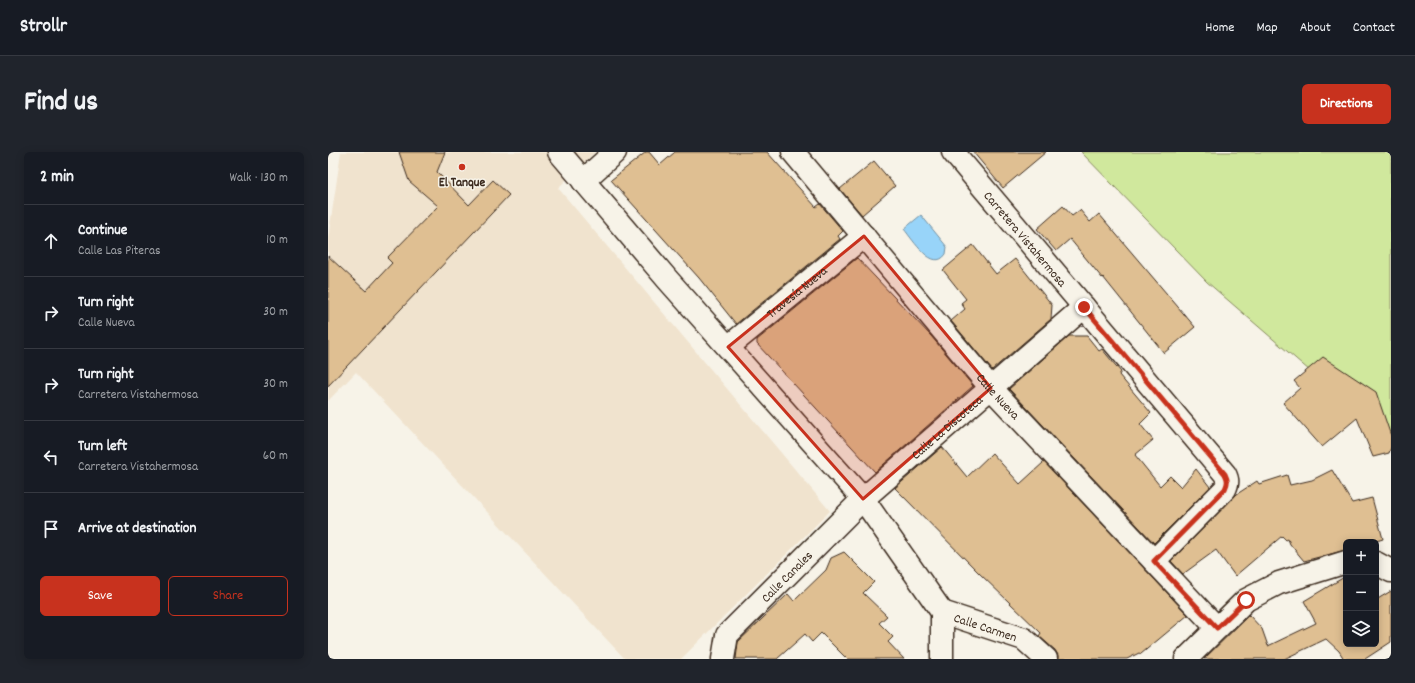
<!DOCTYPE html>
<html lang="en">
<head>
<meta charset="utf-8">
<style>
  body { margin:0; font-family:Dekko,sans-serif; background:#20242c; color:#f1f3f6 }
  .controls { position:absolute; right:12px; bottom:12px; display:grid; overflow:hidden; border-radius:6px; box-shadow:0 2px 10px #0003 }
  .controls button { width:36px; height:36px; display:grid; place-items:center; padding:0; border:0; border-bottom:1px solid #363941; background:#171b24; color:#f1f3f6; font:20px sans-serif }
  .stop { position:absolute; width:12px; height:12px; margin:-9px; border:3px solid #c8321e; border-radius:50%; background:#fff }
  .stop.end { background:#c8321e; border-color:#fff; box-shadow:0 1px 4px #0008 }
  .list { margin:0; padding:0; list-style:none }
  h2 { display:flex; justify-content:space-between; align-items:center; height:52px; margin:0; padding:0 16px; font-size:17px }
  h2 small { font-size:13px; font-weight:400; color:#9ea1a6 }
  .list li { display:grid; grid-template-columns:26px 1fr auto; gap:12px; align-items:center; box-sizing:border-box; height:72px; padding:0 16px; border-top:1px solid #363941 }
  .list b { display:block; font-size:15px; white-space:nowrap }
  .list p { margin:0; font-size:13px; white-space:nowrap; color:#9ea1a6 }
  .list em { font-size:13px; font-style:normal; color:#9ea1a6 }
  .actions { display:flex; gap:8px; padding:12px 16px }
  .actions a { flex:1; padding:9px 0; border:1px solid #c8321e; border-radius:6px; text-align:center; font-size:14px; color:#c8321e }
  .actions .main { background:#c8321e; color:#fff }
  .icon { flex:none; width:22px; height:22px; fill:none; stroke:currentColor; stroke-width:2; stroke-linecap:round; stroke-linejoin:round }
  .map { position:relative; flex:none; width:1063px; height:507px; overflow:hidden; border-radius:6px }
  header { display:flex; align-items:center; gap:24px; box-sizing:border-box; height:56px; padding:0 20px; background:#171b24; border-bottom:1px solid #363941 }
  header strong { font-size:19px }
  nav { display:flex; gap:22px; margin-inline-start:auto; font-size:14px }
  .intro { display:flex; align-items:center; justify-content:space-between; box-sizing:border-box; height:96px; padding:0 24px }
  h1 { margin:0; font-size:28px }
  .button { padding:10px 18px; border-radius:6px; background:#c8321e; color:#fff; font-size:14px; font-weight:700 }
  main { display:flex; gap:24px; padding:0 24px }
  aside { flex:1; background:#171b24; border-radius:6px; box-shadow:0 2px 10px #0003 }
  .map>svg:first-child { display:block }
</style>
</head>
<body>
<header>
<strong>Strollr</strong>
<nav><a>Home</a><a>Map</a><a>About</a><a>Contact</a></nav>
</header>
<div class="intro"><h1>Find us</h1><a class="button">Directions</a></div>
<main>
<aside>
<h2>2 min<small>Walk · 130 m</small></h2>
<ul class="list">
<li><svg class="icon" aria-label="ahead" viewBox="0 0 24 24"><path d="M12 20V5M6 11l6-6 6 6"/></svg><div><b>Continue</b><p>Calle Las Piteras</p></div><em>10 m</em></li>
<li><svg class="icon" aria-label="right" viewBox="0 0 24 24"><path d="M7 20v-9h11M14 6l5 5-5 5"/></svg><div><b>Turn right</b><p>Calle Nueva</p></div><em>30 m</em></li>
<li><svg class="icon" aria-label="right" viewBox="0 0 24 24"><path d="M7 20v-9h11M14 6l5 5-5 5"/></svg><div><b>Turn right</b><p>Carretera Vistahermosa</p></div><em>30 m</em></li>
<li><svg class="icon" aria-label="left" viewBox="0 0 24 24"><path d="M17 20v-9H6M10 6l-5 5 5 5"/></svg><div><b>Turn left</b><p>Carretera Vistahermosa</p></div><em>60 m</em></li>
<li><svg class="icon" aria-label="arrive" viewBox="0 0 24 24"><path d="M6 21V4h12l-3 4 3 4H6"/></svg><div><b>Arrive at destination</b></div></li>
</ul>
<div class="actions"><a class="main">Save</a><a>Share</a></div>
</aside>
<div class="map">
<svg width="1063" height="507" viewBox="0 0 1063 507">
  <rect width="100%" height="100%" fill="#f7f3e8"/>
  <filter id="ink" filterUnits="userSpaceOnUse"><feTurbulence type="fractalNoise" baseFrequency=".025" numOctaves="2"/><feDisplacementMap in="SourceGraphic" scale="8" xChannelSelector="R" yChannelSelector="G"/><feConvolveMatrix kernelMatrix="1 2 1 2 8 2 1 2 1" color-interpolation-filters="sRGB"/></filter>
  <g filter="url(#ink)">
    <path fill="#f0e3ce" d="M13 0H267L230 36 502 359 353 507H297L28 220 0 249V87Z"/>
    <path fill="#d0e89d" stroke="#86895e" d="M753 0H1063V289L879 130Z"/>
    <path fill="#98d4f9" stroke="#7390a1" d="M593 63 619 95 618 102C605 121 585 88 576 77Z"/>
    <g fill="#dfbf92" stroke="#3b2a1e">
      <path d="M71 0H117L109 20 141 53 165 28 181 43 0 234V104L38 139 64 111 59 106 110 54 81 29Z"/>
      <path d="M318 0H321L332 13 347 0H439L488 55 492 52 515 79 510 84 512 87 408 172 371 126 283 28Z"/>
      <path d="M645 0H718L675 36Z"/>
      <path d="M546 9 567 34 534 63 512 37Z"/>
      <path d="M735 54 744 64 752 58 762 70 771 62 867 175 836 201 775 125 774 126 742 87 728 99 709 77Z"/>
      <path d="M645 93 668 122 687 107 724 153 723 167 664 218 623 169 637 157 633 151 638 147 615 118Z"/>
      <path d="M529 106 603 184 645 234 547 320 429 192V188Z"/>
      <path d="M741 184H759L771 199 774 197 793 220 791 223 823 261 812 272 825 288 807 303 832 334 842 324 853 335 868 317 882 335 826 391 681 237Z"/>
      <path d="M995 205 1048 240 1063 284V295L1061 301 1045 305 1029 266 994 295 955 251 972 236 966 229Z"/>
      <path d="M614 295 639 325 664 301 692 332 716 310 860 463 813 502 811 501 799 507H730V503L727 498 711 484 713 481 651 421 567 336Z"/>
      <path d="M1004 318 1024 351 1044 346 1055 387 1045 390H1018V398L976 409 962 392 960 387 958 388 954 384 907 424 888 398 855 422 843 409 909 342 929 329 931 332 959 323 962 333 984 328Z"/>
      <path d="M516 400 546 430 535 441 559 464 551 471 565 485 560 490 576 507H519L493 481 484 490 477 482 449 507H408L410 490 460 442 466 449 498 418 503 406Z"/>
      <path d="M1018 424V492H1048V448L1063 439V490L1037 507H1016L1011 499 998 487 956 507H876L921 463 934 477 940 494 988 471 976 449Z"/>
    </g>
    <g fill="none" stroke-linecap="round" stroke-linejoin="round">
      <g stroke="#3b2a1e" stroke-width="25">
        <g id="minor">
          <path id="s1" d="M465 0 663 236 889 476"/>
          <path id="s2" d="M625 0 897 322C900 328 900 331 897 337L826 409"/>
          <path d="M255 29 287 0"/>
          <path id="s3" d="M400 195 536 84"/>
          <path d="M1048 411 1063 419"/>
          <path id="s4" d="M614 460 696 487 718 507"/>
          <path id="s5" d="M395 507 399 483 535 347 756 155"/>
          <path d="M858 507 918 448 951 431 1018 410"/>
        </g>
      </g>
      <g stroke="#3b2a1e" stroke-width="25">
        <path id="secondary" d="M231 0 340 128 535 347 614 460V507"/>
      </g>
      <use href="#minor" stroke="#f7f3e8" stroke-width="22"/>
      <use href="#secondary" stroke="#f7f3e8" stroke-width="22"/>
    </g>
  </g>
  <g fill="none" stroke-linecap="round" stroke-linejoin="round" filter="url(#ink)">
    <path stroke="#c8321e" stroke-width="5" d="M756 155 897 322C900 328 900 331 897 337L826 409 889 476 918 448"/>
  </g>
  <path fill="#c8321e" fill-opacity="0.2" stroke="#c8321e" stroke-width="3" stroke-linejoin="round" d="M536 84 663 236 535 347 400 195Z"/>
  <circle fill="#c8321e" stroke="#f7f3e8" stroke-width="1.5" cx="134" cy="15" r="4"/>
  <g text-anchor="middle" stroke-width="3" stroke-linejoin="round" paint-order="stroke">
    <g font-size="13" font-weight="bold" fill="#3b2a1e" stroke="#f7f3e8">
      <text x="134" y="34">El Tanque</text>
    </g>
    <g font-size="13" fill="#3b2a1e" stroke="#f7f3e8">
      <text dy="5" stroke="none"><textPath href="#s2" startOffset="113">Carretera Vistahermosa</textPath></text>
      <text dy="5" stroke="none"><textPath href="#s3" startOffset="88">Travesía Nueva</textPath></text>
      <text dy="5" stroke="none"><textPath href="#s1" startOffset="319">Calle Nueva</textPath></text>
      <text dy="5" stroke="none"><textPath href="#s5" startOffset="327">Calle La Discoteca</textPath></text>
      <text dy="5" stroke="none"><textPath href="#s5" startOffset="108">Calle Canales</textPath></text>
      <text dy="5" stroke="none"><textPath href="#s4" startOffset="46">Calle Carmen</textPath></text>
    </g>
  </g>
</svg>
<div class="controls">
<button>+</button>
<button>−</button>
<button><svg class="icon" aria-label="layers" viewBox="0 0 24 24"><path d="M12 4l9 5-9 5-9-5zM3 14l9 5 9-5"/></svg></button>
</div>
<div class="stop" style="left:918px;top:448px"></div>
<div class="stop end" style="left:756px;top:155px"></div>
</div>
</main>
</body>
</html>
